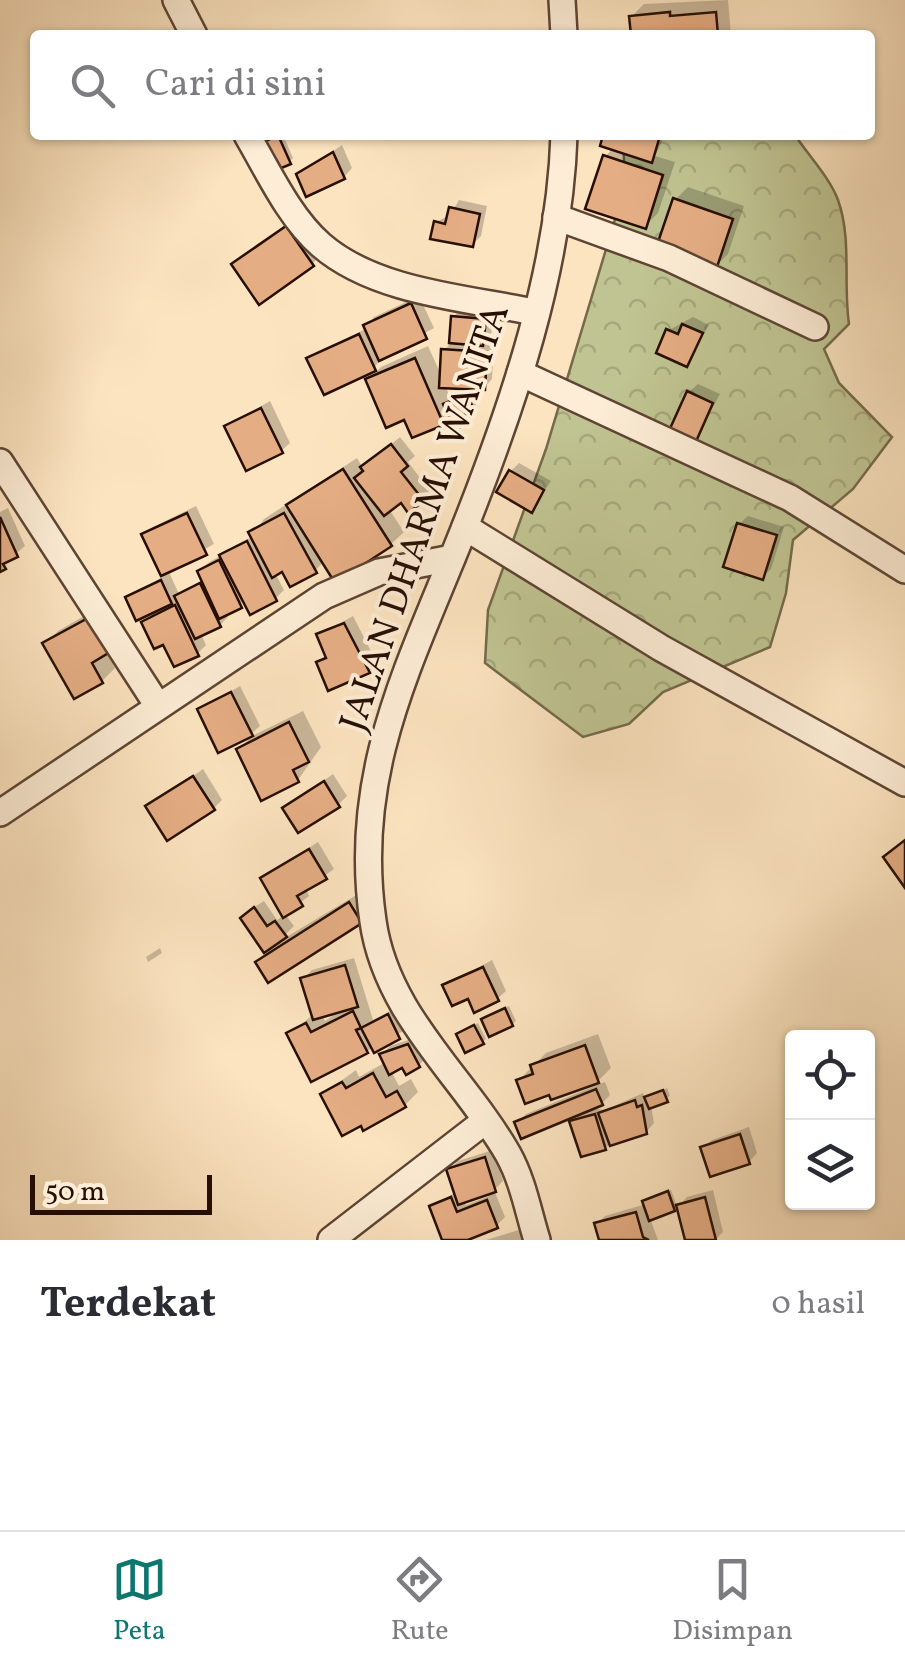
<!DOCTYPE html>
<html lang="id">
<head>
<meta charset="utf-8">
<style>
  body { margin:0; font-family:Vollkorn,serif; background:#f2f2f3; color:#2b2b33 }
  .controls { position:absolute; right:30px; bottom:30px; display:grid; overflow:hidden; border-radius:10px; box-shadow:0 2px 8px #0004 }
  .controls button { width:90px; height:90px; display:grid; place-items:center; padding:0; border:0; border-bottom:2px solid #e1e1e2; background:#fff; color:#2b2b33; font:50px sans-serif }
  .scale { position:absolute; left:30px; bottom:25px; width:182px; box-sizing:border-box; padding-left:10px; border:5px solid #280f04; border-top:0; font-size:28px; line-height:35px; white-space:nowrap; color:#280f04; -webkit-text-stroke:8px #fdedd6; paint-order:stroke }
  .list { margin:0; padding:0; list-style:none }
  h2 { display:flex; justify-content:space-between; align-items:center; height:130px; margin:0; padding:0 40px; font-size:42px }
  h2 small { font-size:32px; font-weight:400; color:#7c7c81 }
  .icon { flex:none; width:55px; height:55px; fill:none; stroke:currentColor; stroke-width:2; stroke-linecap:round; stroke-linejoin:round }
  .map { position:relative; flex:none; width:905px; height:1240px; overflow:hidden }
  .search { position:absolute; background:#fff; box-shadow:0 2px 8px #0004; left:30px; right:30px; top:30px; height:110px; display:flex; align-items:center; gap:25px; box-sizing:border-box; padding:0 35px; border-radius:10px; color:#7c7c81; font-size:38px }
  .sheet { height:290px; background:#fff }
  nav { display:flex; justify-content:space-around; align-items:center; box-sizing:border-box; height:140px; border-top:2px solid #e1e1e2; background:#fff; font-size:28px; color:#7c7c81 }
  nav a { display:grid; justify-items:center; gap:5px }
  nav .on { color:#0f766e }
  .map>svg:first-child { display:block }
</style>
</head>
<body>
<div class="map">
<svg width="905" height="1240" viewBox="0 0 905 1240">
  <defs>
    <pattern id="forest-crowns" width="20" height="18" patternUnits="userSpaceOnUse" patternTransform="scale(2.5)"><rect width="20" height="18" fill="#c0c492"/><path d="M2 6a3 3 0 1 1 6 0M12 15a3 3 0 1 1 6 0" fill="none" stroke="#a5a77c"/></pattern>
  </defs>
  <rect width="100%" height="100%" fill="#fce4c0"/>
  <filter id="stains"><feTurbulence type="fractalNoise" baseFrequency=".002" numOctaves="4"/><feColorMatrix values="0 0 0 0 .2 0 0 0 0 .09 0 0 0 0 .02 0 0 0 .5 -.17"/></filter>
  <radialGradient id="worn" r=".72"><stop offset=".6" stop-color="#630" stop-opacity="0"/><stop offset="1" stop-color="#630" stop-opacity=".3"/></radialGradient>
  <path fill="url(#forest-crowns)" stroke="#746a4b" stroke-width="2.5" d="M623 135H795C808 155 830 178 838 200 852 239 843 283 849 324L824 349 839 383 892 437 853 489 793 540 786 593 770 647 663 692 629 724 583 737 485 663 488 610 546 449 625 186Z"/>
  <g fill="#0003" fill-rule="evenodd">
    <path d="M728 0 731 35H633L631 17 644 4Z"/>
    <path d="M283 135 293 158 289 162 262 144Z"/>
    <path d="M606 135H665L655 156 675 162 658 213 645 226 605 157 613 148Z"/>
    <path d="M342 145 352 168 344 177 299 175Z"/>
    <path d="M688 187 744 206 728 254 715 267 687 249 675 200Z"/>
    <path d="M459 200 487 206 481 236 472 245 436 222 450 215Z"/>
    <path d="M300 215 325 251 312 264H234Z"/>
    <path d="M419 296 434 328 381 357 374 369 309 359 367 328 374 317Z"/>
    <path d="M462 308 494 311 491 335 482 344 494 345 492 379 484 388 445 386 452 400 471 392 476 405 468 410V422L450 415 443 423 405 417 368 380 381 367 428 346 442 377 443 351 451 343 453 317Z"/>
    <path d="M693 317 709 325 687 364 669 330Z"/>
    <path d="M698 384 720 394 693 443 689 392Z"/>
    <path d="M270 401 290 443 281 451 227 426Z"/>
    <path d="M400 437 415 456 408 462 430 491 422 499 401 500 389 509 404 532 391 544 324 561 315 571 283 569 275 573 284 590 276 598 245 600 226 612 228 617 220 625 201 634 206 645 197 654 165 641 144 622 156 610 128 598 164 576 144 535 153 527 196 506 214 544 168 570 179 594 203 580 200 571 208 563 253 536 264 519 357 458 363 468Z"/>
    <path d="M519 463 551 481 531 510 511 471Z"/>
    <path d="M8 508 25 546 0 567V512Z"/>
    <path d="M748 516 784 527 771 569 762 577 739 524Z"/>
    <path d="M103 605 106 652 115 668 102 681 45 644 58 631Z"/>
    <path d="M353 616 377 663 369 671 329 687 319 662 327 654 319 635Z"/>
    <path d="M240 686 260 726 251 734 200 710Z"/>
    <path d="M303 711 321 747 298 780 239 749 252 736Z"/>
    <path d="M203 769 222 800 214 808 148 807Z"/>
    <path d="M333 774 347 796 338 805 285 808Z"/>
    <path d="M318 842 334 869 306 889 309 896 285 914 294 926 278 942 363 891 361 921 258 962 274 945 251 909 264 901 277 920 284 915 263 878Z"/>
    <path d="M160 948 162 953 148 962 146 957Z"/>
    <path d="M354 958 373 1020 397 1008 407 1029 367 1051 289 1034 314 1014 303 979 312 970ZM343 1009 325 1021 322 1015Z"/>
    <path d="M492 960 506 991 497 999 445 986Z"/>
    <path d="M509 1006 516 1021 512 1024 484 1019Z"/>
    <path d="M478 1023 486 1039 482 1042 459 1034Z"/>
    <path d="M598 1034 611 1068 598 1081 519 1080 546 1053Z"/>
    <path d="M417 1037 427 1057 419 1065 403 1064 391 1071 399 1086 411 1079 418 1092 405 1105 323 1094 356 1070 359 1077 386 1062 382 1054 390 1046Z"/>
    <path d="M605 1082 610 1095 596 1109 605 1110 643 1093 645 1100 667 1088 670 1096 651 1106 654 1123 646 1132 605 1147 572 1122 584 1111 517 1123 526 1114Z"/>
    <path d="M749 1127 757 1153 749 1162 703 1148 712 1140Z"/>
    <path d="M493 1150 503 1181 494 1190 505 1217 496 1226 461 1240H445L432 1207 456 1192 449 1170 458 1161ZM488 1192 489 1196 466 1205 464 1200Z"/>
    <path d="M671 1190 677 1206 650 1218 658 1240H601L597 1224 605 1216 646 1204 648 1198Z"/>
    <path d="M713 1190 723 1232 715 1240H687L679 1206 687 1197Z"/>
    <path d="M522 1229 525 1240H486Z"/>
  </g>
  <g fill="#e5ad84" stroke="#280f04" stroke-width="2.5">
    <path d="M670 12V16L716 12 718 35H631L629 16Z"/>
    <path d="M278 135 291 164 272 172 259 144Z"/>
    <path d="M603 135H647L659 139 652 163 600 146Z"/>
    <path d="M333 152 345 179 306 197 296 174Z"/>
    <path d="M603 155 663 175 646 229 585 209Z"/>
    <path d="M673 198 733 219 716 270 681 258 684 251 658 242Z"/>
    <path d="M449 207 480 214 473 247 430 239 434 221 445 224Z"/>
    <path d="M286 226 314 266 259 305 231 264Z"/>
    <path d="M411 303 427 339 379 361 363 325Z"/>
    <path d="M451 316 486 319 483 346 449 343Z"/>
    <path d="M682 324 703 333 687 367 656 353 666 329 678 334Z"/>
    <path d="M359 334 376 371 324 395 306 358Z"/>
    <path d="M441 349 487 352 485 390 439 388Z"/>
    <path d="M415 358 444 425 412 438 404 420 386 428 365 379Z"/>
    <path d="M687 391 713 403 694 446 668 433Z"/>
    <path d="M467 394 474 410 465 414 469 424 453 430 443 404Z"/>
    <path d="M261 408 283 453 246 471 224 426Z"/>
    <path d="M391 444 408 466 401 472 424 501 408 513 401 503 384 516 354 478 363 471 360 467Z"/>
    <path d="M343 469 392 546 335 583 286 505Z"/>
    <path d="M509 470 544 490 532 513 496 492Z"/>
    <path d="M187 513 207 555 161 576 141 534Z"/>
    <path d="M284 513 317 573 290 587 282 572 272 578 248 532Z"/>
    <path d="M0 517 18 557 3 564 6 569 0 572Z"/>
    <path d="M737 523 777 535 763 580 723 567Z"/>
    <path d="M247 541 277 601 250 615 219 555Z"/>
    <path d="M219 560 242 608 219 619 197 571Z"/>
    <path d="M161 580 172 604 136 621 125 597Z"/>
    <path d="M200 583 221 627 195 639 174 596Z"/>
    <path d="M175 605 199 656 174 667 163 645 154 649 141 622Z"/>
    <path d="M90 617 110 652 92 663 103 683 74 699 42 643Z"/>
    <path d="M344 623 370 673 328 691 316 662 326 658 316 634Z"/>
    <path d="M231 692 253 736 218 753 197 709Z"/>
    <path d="M289 722 309 762 293 770 299 782 261 801 236 749Z"/>
    <path d="M193 776 215 810 167 841 145 806Z"/>
    <path d="M324 781 340 807 298 833 282 808Z"/>
    <path d="M905 840V888L883 857Z"/>
    <path d="M309 849 327 879 297 896 303 906 283 918 260 878Z"/>
    <path d="M349 902 362 923 268 983 255 962Z"/>
    <path d="M254 907 267 926 275 921 287 937 264 953 240 918Z"/>
    <path d="M345 965 358 1007 313 1020 300 978Z"/>
    <path d="M483 967 499 1001 474 1013 468 999 452 1006 442 985Z"/>
    <path d="M505 1008 513 1026 489 1037 481 1019Z"/>
    <path d="M353 1011 361 1028 356 1030 368 1053 311 1082 286 1033 306 1023 311 1032Z"/>
    <path d="M388 1014 400 1039 374 1053 361 1028Z"/>
    <path d="M474 1025 484 1044 465 1053 456 1034Z"/>
    <path d="M408 1044 420 1067 406 1075 402 1068 389 1075 379 1054Z"/>
    <path d="M585 1045 599 1083 551 1100 549 1095 525 1104 516 1080 533 1074 530 1065Z"/>
    <path d="M373 1073 386 1097 397 1091 406 1107 363 1131 361 1126 342 1136 320 1094 342 1082 346 1088Z"/>
    <path d="M596 1089 603 1105 521 1139 514 1122Z"/>
    <path d="M663 1090 668 1102 649 1109 644 1097Z"/>
    <path d="M635 1100 637 1107 642 1105 647 1134 610 1146 598 1113Z"/>
    <path d="M595 1114 606 1150 581 1157 569 1121Z"/>
    <path d="M740 1134 750 1164 710 1177 700 1147Z"/>
    <path d="M485 1157 496 1192 458 1205 446 1169Z"/>
    <path d="M668 1191 675 1211 649 1221 642 1201Z"/>
    <path d="M451 1197 457 1212 487 1200 498 1228 468 1240H442L429 1206Z"/>
    <path d="M705 1197 716 1240H685L676 1205Z"/>
    <path d="M636 1212 643 1237 649 1240H599L594 1223Z"/>
  </g>
  <g fill="none" stroke-linecap="round" stroke-linejoin="round">
    <g stroke="#5d4433" stroke-width="30">
      <g id="street">
        <path d="M176 0 194 35"/>
        <path d="M562 0 564 35"/>
        <path d="M247 135C268 171 289 217 321 245 375 292 466 298 534 312"/>
        <path d="M556 217 669 258 815 327"/>
        <path d="M520 373 790 498 905 570"/>
        <path d="M0 462 158 706"/>
        <path d="M465 527 661 648 905 783"/>
        <path d="M0 813 324 596 379 572 452 558"/>
        <path d="M331 1240 485 1121"/>
        <path d="M537 1240C528 1211 523 1181 508 1154 464 1077 386 1015 373 921 351 771 411 663 464 529 513 406 560 268 564 135"/>
      </g>
    </g>
    <use href="#street" stroke="#fdedd6" stroke-width="25"/>
  </g>
  <g text-anchor="middle" stroke-width="8" stroke-linejoin="round" paint-order="stroke">
    <g font-size="38" fill="#280f04" stroke="#fdedd6">
      <text transform="translate(423 517) rotate(-71)" y="13">JALAN DHARMA WANITA</text>
    </g>
  </g>
  <rect width="100%" height="100%" filter="url(#stains)"/>
  <rect width="100%" height="100%" fill="url(#worn)"/>
</svg>
<div class="controls">
<button><svg class="icon" aria-label="locate" viewBox="0 0 24 24"><circle cx="12" cy="12" r="6"/><path d="M12 2v4M12 18v4M2 12h4M18 12h4"/></svg></button>
<button><svg class="icon" aria-label="layers" viewBox="0 0 24 24"><path d="M12 4l9 5-9 5-9-5zM3 14l9 5 9-5"/></svg></button>
</div>
<div class="scale">50 m</div>
<div class="search"><svg class="icon" aria-label="search" viewBox="0 0 24 24"><circle cx="10" cy="10" r="6"/><path d="M15 15l6 6"/></svg>Cari di sini</div>
</div>
<section class="sheet">
<h2>Terdekat<small>0 hasil</small></h2>
<ul class="list">
</ul>
</section>
<nav>
<a class="on"><svg class="icon" aria-label="map" viewBox="0 0 24 24"><path d="M3 6l6-2 6 2 6-2v14l-6 2-6-2-6 2zM9 4v14M15 6v14"/></svg>Peta</a>
<a><svg class="icon" aria-label="directions" viewBox="0 0 24 24"><path d="M12 3l9 9-9 9-9-9zM9 14v-3h6M13 9l2 2-2 2"/></svg>Rute</a>
<a><svg class="icon" aria-label="saved" viewBox="0 0 24 24"><path d="M7 4h10v16l-5-4-5 4z"/></svg>Disimpan</a>
</nav>
</body>
</html>
